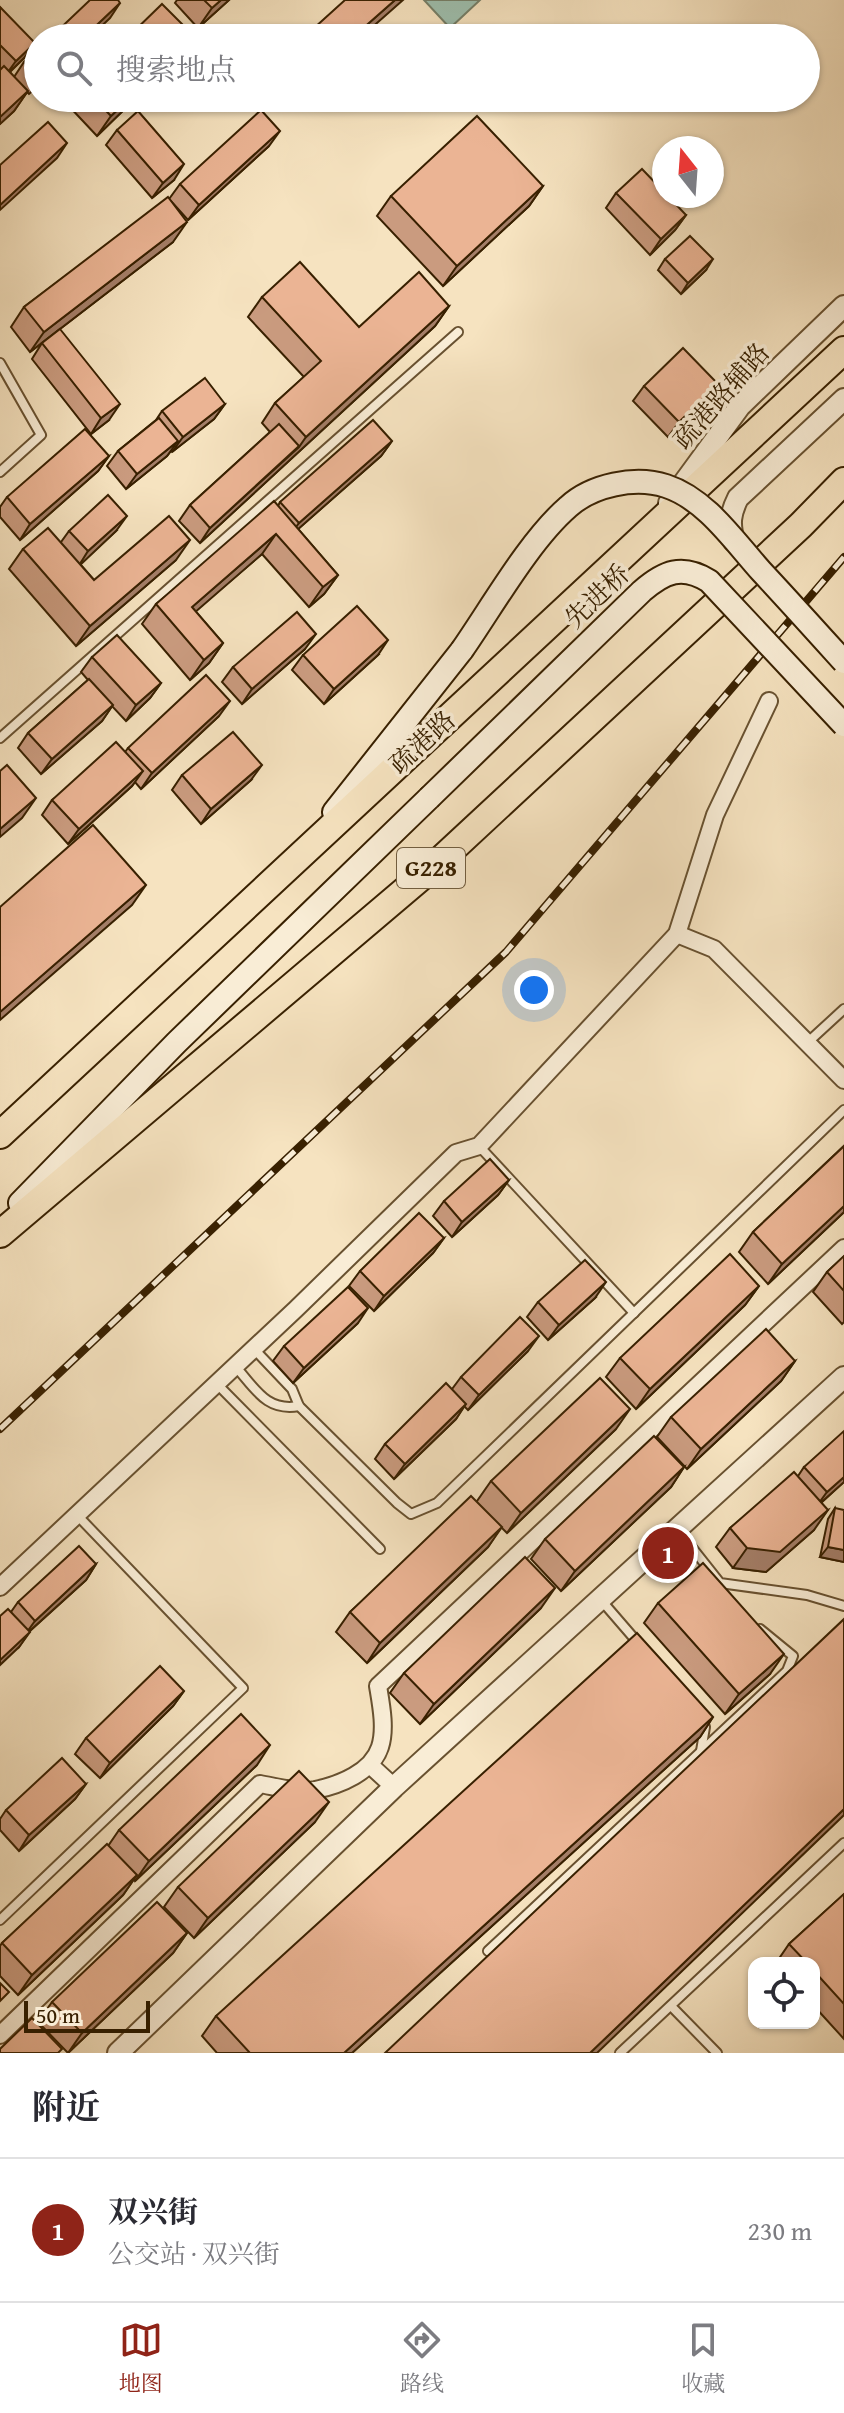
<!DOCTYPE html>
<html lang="zh">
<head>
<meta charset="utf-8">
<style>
  body { margin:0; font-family:"Gentium Book Plus","Noto Serif SC",serif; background:#f2f2f3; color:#2b2b33 }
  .controls { position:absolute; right:24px; bottom:24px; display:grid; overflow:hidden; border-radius:16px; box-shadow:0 2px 6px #0004 }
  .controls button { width:72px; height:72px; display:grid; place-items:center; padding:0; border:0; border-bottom:2px solid #e1e1e2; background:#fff; color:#2b2b33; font:40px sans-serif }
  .compass { position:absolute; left:652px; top:136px; width:72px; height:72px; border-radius:50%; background:#fff; box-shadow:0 2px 6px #0004; rotate:343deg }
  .scale { position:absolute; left:24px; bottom:20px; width:126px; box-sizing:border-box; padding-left:8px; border:4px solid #382000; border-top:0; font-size:22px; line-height:28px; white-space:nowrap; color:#382000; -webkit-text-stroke:6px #f9edd6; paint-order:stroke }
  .you { position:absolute; left:534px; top:990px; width:28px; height:28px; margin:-20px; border:6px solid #fff; border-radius:50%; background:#1a73e8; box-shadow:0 0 0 12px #1a73e833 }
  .badge { display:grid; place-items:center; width:52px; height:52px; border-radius:50%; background:#8f2418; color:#fff; font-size:26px; font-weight:700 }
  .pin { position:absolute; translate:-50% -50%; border:4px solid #fff; box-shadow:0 2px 8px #0006 }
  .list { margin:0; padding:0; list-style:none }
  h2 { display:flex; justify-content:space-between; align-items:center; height:104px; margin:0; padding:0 32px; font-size:34px }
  h2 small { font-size:26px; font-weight:400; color:#7c7c81 }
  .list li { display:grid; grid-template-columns:52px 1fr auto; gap:24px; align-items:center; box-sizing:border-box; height:144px; padding:0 32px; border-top:2px solid #e1e1e2 }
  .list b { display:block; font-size:30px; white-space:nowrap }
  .list p { margin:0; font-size:26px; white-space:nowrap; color:#7c7c81 }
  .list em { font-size:26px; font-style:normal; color:#7c7c81 }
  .icon { flex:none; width:44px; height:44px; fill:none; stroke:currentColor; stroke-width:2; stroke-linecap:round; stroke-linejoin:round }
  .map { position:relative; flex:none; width:844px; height:2053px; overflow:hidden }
  .search { position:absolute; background:#fff; box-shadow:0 2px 6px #0004; left:24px; right:24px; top:24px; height:88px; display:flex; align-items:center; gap:20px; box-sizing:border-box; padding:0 28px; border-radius:44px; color:#7c7c81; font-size:30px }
  .sheet { height:248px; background:#fff }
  nav { display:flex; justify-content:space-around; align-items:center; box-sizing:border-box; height:112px; border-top:2px solid #e1e1e2; background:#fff; font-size:22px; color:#7c7c81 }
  nav a { display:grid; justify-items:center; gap:4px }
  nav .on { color:#8f2418 }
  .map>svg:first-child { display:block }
</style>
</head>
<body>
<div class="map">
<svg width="844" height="2053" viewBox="0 0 844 2053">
  <rect width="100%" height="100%" fill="#f6e3c0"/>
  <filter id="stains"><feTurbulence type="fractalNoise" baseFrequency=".0025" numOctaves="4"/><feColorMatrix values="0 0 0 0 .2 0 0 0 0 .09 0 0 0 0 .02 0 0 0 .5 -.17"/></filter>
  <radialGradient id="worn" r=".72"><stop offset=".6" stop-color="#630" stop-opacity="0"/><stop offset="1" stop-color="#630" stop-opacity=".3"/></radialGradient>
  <path fill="#9dbead" stroke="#757f68" stroke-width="2" d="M424 0H480L450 28Z"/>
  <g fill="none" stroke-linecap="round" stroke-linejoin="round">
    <g stroke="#685130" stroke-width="12">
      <g id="service">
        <path d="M0 363 41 435 0 472"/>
        <path d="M0 738 458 332"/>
        <path d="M807 1043 844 1009"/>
        <path d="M479 1146 634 1313"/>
        <path d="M254 1349 292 1389 299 1406 397 1503 411 1514 437 1503 844 1110"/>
        <path d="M235 1366C255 1388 266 1412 299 1406"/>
        <path d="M217 1384 380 1549"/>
        <path d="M678 1530 720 1583 807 1595 844 1606"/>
        <path d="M601 1600 639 1644"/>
        <path d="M701 1751 705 1727 703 1722"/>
        <path d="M0 1920 243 1688 77 1515"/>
        <path d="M488 1951 787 1671 793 1656 760 1629"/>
        <path d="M671 2006 717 2053"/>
        <path d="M620 2053 844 1843"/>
      </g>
    </g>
    <g stroke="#685130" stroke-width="20">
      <g id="minor">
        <path d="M677 934 714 949 844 1080"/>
        <path d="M0 1587 296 1309 456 1153 479 1146 677 934 715 815 769 701"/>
        <path d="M370 1765 394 1787"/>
        <path d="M0 2035 260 1784C277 1787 298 1793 315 1790 340 1785 372 1772 380 1747 386 1729 381 1704 378 1686L844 1248"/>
      </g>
    </g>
    <g stroke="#685130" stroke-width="24">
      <g id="tertiary">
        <path d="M669 503 740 406 844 306"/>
        <path d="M734 541C729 524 730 514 738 498L844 399"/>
        <path d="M118 2053 394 1787 844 1377"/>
      </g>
    </g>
    <g stroke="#382000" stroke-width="26">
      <g id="secondary">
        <path d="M334 812 462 650"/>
        <path d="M20 1203 177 1042 429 798"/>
      </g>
    </g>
    <g stroke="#382000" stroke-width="30">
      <g id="trunk">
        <path d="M0 1135 844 350"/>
        <path d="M0 1234 434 866 801 525 844 481"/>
      </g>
    </g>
    <use href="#service" stroke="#f9edd6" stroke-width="8"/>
    <use href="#minor" stroke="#f9edd6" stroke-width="16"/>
    <use href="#tertiary" stroke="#f9edd6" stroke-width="20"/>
    <use href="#secondary" stroke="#f9edd6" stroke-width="22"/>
    <use href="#trunk" stroke="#f6e3c0" stroke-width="26"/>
    <g stroke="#382000" stroke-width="8">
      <path id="rail" d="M0 1429 506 952 844 557"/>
    </g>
    <use href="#rail" stroke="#f9edd6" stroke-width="5" stroke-dasharray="15" stroke-linecap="butt"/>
    <g stroke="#382000" stroke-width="26" stroke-linecap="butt">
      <g id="secondary-bridge">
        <path d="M462 650C492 607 529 541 568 507 592 485 635 476 666 486 706 499 734 541 761 571 789 601 816 631 844 662"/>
        <path d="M429 798 642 591C664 572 682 564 709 581L844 725"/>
      </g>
    </g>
    <use href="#secondary-bridge" stroke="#f9edd6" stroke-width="22"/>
  </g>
  <g fill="#ca9b7f" stroke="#382000" stroke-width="2">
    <path d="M177 0H229L198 28 175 3Z"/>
    <path d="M0 7 24 58 10 72 14 77 24 62 38 49V86L29 94 27 92 14 111 0 124Z"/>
    <path d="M69 98H136L97 136 66 103Z"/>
    <path d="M276 98H294L284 107Z"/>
    <path d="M117 130 174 180 152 198 106 145Z"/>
    <path d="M269 146 188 220 171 201 173 242 30 352 11 327 24 307 169 199 180 184Z"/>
    <path d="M543 186 529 206 443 286 377 216 391 196Z"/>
    <path d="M616 193 686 215 675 230 650 255 606 208Z"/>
    <path d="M665 259 706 270 681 294 658 270Z"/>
    <path d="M262 297 359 327 449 306 435 326 200 543 179 521 190 505 270 432 262 423 275 403 304 377 248 317Z"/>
    <path d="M42 343 109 420 91 434 32 359Z"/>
    <path d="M644 386 707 400 668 437 633 401Z"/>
    <path d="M225 404 214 419 172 452 171 451 167 456 126 489 107 466 118 451 156 420 162 411Z"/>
    <path d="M392 441 381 456 298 529 338 575 324 594 309 607 262 554 195 611 223 643 209 663 190 680 142 624 156 604 278 506 280 502Z"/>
    <path d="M109 456 98 471 20 540 0 517V507L7 497Z"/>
    <path d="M69 531H116L80 564 94 580 176 560 76 646 9 569 23 549 61 542Z"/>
    <path d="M305 649 242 704 222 682 233 667Z"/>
    <path d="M303 655H378L324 704 292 670Z"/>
    <path d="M92 657 161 683 150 698 126 721 112 706 102 721 41 774 18 748 28 733 88 680 81 672Z"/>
    <path d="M219 716 141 789 135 782 132 786 68 844 42 815 52 800 125 752 128 748Z"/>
    <path d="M182 775 251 780 201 824 172 790Z"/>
    <path d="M844 1146V1212L768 1284 739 1252 753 1232Z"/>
    <path d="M509 1180 498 1195 452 1237 433 1216 444 1201Z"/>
    <path d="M444 1238 433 1253 374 1311 349 1286 360 1271Z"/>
    <path d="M844 1256V1322L842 1324 813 1292 827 1272Z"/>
    <path d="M759 1286 745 1305 636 1409 606 1377 620 1358Z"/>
    <path d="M595 1298 548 1340 527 1317 538 1302Z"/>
    <path d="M358 1323 293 1383 273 1361 284 1346Z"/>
    <path d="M528 1351 468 1410 464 1406 456 1419 394 1479 375 1459 385 1444 452 1389 461 1377Z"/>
    <path d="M795 1361 781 1381 687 1469 657 1437 671 1417Z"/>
    <path d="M616 1429 507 1533 501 1527 488 1547 367 1663 336 1632 350 1612 477 1501 491 1481Z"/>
    <path d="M684 1467 671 1487 561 1591 531 1559 545 1539Z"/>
    <path d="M804 1467 844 1482 821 1503 814 1530 766 1572 733 1568 716 1547 730 1528 798 1476Z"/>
    <path d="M835 1508 844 1562 820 1557 828 1519Z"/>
    <path d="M96 1564 86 1580 30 1631 19 1647 11 1612 18 1602Z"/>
    <path d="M658 1603 770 1674 725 1714 644 1623Z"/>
    <path d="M541 1608 420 1724 390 1693 404 1673Z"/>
    <path d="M184 1691 173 1706 100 1778 75 1754 86 1738Z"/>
    <path d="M713 1717 700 1737 352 2053H217L202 2036 216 2016Z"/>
    <path d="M257 1765 135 1881 134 1879 123 1895 18 1995 0 1976V1946L2 1943 108 1846 119 1830Z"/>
    <path d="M86 1784 75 1799 19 1851 0 1830V1819L6 1810Z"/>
    <path d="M315 1822 194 1938 164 1907 178 1887Z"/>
    <path d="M844 1894V2039L814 2006V1963H776L789 1944Z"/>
    <path d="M187 1933 173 1953 68 2053 38 2022 52 2002Z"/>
  </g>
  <g fill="#a47e68" stroke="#382000" stroke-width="2">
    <path d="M221 0H229L198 28 212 8Z"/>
    <path d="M395 0H403L360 38H352Z"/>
    <path d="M120 3 110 18 89 38H83Z"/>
    <path d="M35 43 24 58 5 76 16 61Z"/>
    <path d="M28 91 14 111 0 124V117Z"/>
    <path d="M130 98H136L97 136 111 116Z"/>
    <path d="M280 131 269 146 188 220 199 205Z"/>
    <path d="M67 143 57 158 0 210V205Z"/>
    <path d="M184 164 174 180 152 198 163 183Z"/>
    <path d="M543 186 529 206 443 286 457 266Z"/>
    <path d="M686 215 675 230 650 255 661 239Z"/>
    <path d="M187 222 173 242 30 352 44 332Z"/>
    <path d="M713 259 706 270 681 294 688 283Z"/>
    <path d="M449 306 435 326 200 543 210 528 299 447 306 437Z"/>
    <path d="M718 384 707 400 668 437 679 422Z"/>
    <path d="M120 404 109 420 91 434 101 418Z"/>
    <path d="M225 404 214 419 172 452 183 437Z"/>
    <path d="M178 441 167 456 126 489 137 474Z"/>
    <path d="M392 441 381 456 288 538 299 523Z"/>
    <path d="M109 456 98 471 20 540 30 524Z"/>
    <path d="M127 516 116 531 78 567 88 551Z"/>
    <path d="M276 534 262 554 178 627 192 607Z"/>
    <path d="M190 540 176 560 76 646 90 626Z"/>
    <path d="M338 575 324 594 309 607 323 587Z"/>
    <path d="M316 634 305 649 242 704 252 689Z"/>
    <path d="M388 640 378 655 324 704 334 689Z"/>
    <path d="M223 643 209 663 190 680 204 660Z"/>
    <path d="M161 683 150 698 126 721 136 705Z"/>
    <path d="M230 701 219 716 141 789 152 773Z"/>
    <path d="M113 705 102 721 41 774 52 759Z"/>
    <path d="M262 765 251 780 201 824 211 809Z"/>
    <path d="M143 771 132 786 68 844 79 829Z"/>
    <path d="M36 798 22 818 0 837V829Z"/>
    <path d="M146 885 132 905 0 1020V1012Z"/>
    <path d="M509 1180 498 1195 452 1237 462 1222Z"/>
    <path d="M844 1206V1212L768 1284 782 1264Z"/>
    <path d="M444 1238 433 1253 374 1311 384 1296Z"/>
    <path d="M606 1282 595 1298 548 1340 559 1325Z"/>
    <path d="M759 1286 745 1305 636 1409 650 1389Z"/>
    <path d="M368 1308 358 1323 293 1383 304 1368Z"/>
    <path d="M539 1336 528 1351 468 1410 479 1395Z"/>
    <path d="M795 1361 781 1381 687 1469 701 1449Z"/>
    <path d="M466 1404 456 1419 394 1479 405 1464Z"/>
    <path d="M630 1409 616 1429 507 1533 521 1513Z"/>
    <path d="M684 1467 671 1487 561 1591 575 1571Z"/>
    <path d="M844 1477V1482L816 1507 827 1492Z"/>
    <path d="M828 1510 814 1530 766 1572 733 1568 747 1548Z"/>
    <path d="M502 1527 488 1547 367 1663 380 1643Z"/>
    <path d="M828 1547 844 1550V1562L820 1557Z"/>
    <path d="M96 1564 86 1580 24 1636 35 1621Z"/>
    <path d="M555 1588 541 1608 420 1724 434 1704Z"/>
    <path d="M30 1632 19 1647 0 1665V1660Z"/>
    <path d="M784 1654 770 1674 725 1714 739 1694Z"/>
    <path d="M184 1691 173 1706 100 1778 110 1763Z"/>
    <path d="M713 1717 700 1737 352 2053H344Z"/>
    <path d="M270 1745 257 1765 135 1881 149 1861Z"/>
    <path d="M86 1784 75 1799 19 1851 29 1835Z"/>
    <path d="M329 1802 315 1822 194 1938 208 1918Z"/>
    <path d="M844 1809V1815L597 2053H590Z"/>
    <path d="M137 1875 123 1895 18 1995 32 1975Z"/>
    <path d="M187 1933 173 1953 68 2053 82 2033Z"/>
  </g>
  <g fill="#ebb494" stroke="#382000" stroke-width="2">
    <path d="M90 0H118L120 3 83 38H50Z"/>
    <path d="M204 0H221L212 8Z"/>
    <path d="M345 0H395L352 38H303Z"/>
    <path d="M162 4 194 36 192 38H127Z"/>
    <path d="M0 7 35 43 16 61 0 45Z"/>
    <path d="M38 49V77L24 62Z"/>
    <path d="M4 66 28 91 0 117V70Z"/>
    <path d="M94 98H130L111 116Z"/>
    <path d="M261 110 280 131 199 205 180 184Z"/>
    <path d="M138 111 184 164 163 183 117 130Z"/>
    <path d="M477 116 543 186 457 266 391 196Z"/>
    <path d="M48 122 67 143 0 205V165Z"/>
    <path d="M642 169 664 192V196H668L686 215 661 239 616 193Z"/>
    <path d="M168 197 187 222 44 332 24 307Z"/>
    <path d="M690 236 713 259 688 283 665 259Z"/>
    <path d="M300 262 359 327 419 272 449 306 306 437 275 403 321 361 262 297Z"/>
    <path d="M60 329 120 404 101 418 42 343Z"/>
    <path d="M683 348 718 384 679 422 644 386Z"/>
    <path d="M205 378 225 404 183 437 162 411Z"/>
    <path d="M159 418 178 441 137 474 118 451Z"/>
    <path d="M373 420 392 441 299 523 280 502Z"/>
    <path d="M279 424 299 446 210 528 190 505Z"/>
    <path d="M85 429 109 456 30 524 7 497Z"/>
    <path d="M108 495 127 516 88 551 69 531Z"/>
    <path d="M274 501 338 575 323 587 276 534 192 607 223 643 204 660 156 604Z"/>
    <path d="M169 516 190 540 90 626 23 549 48 528 94 580Z"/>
    <path d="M357 606 388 640 334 689 303 655Z"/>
    <path d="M297 612 316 634 252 689 233 667Z"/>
    <path d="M117 635 161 683 136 705 92 657Z"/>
    <path d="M206 675 230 701 152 773 128 748Z"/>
    <path d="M89 679 113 705 52 759 28 733Z"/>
    <path d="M233 732 262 765 211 809 182 775Z"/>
    <path d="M116 742 143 771 79 829 52 800Z"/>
    <path d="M7 765 36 798 0 829V771Z"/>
    <path d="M93 825 146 885 0 1012V907Z"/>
    <path d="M844 1146V1206L782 1264 753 1232Z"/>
    <path d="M490 1159 509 1180 462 1222 444 1201Z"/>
    <path d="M419 1213 444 1238 384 1296 360 1271Z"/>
    <path d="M730 1254 759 1286 650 1389 620 1358Z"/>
    <path d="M844 1256V1291L827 1272Z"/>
    <path d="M585 1260 606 1282 559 1325 538 1302Z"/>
    <path d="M348 1287 368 1308 304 1368 284 1346Z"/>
    <path d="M520 1317 539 1336 479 1395 461 1377Z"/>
    <path d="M766 1329 795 1361 701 1449 671 1417Z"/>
    <path d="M600 1378 630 1409 521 1513 491 1481Z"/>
    <path d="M446 1383 466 1404 405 1464 385 1444Z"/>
    <path d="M844 1431V1477L827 1492 804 1467Z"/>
    <path d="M654 1436 684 1467 575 1571 545 1539Z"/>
    <path d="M794 1472 828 1510 780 1552 747 1548 730 1528Z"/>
    <path d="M471 1496 502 1527 380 1643 350 1612Z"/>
    <path d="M835 1508 844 1510V1550L828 1547Z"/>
    <path d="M79 1546 96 1564 35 1621 18 1602Z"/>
    <path d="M525 1557 555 1588 434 1704 404 1673Z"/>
    <path d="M703 1563 784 1654 739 1694 658 1603Z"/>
    <path d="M8 1609 30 1632 0 1660V1616Z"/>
    <path d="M844 1619V1809L590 2053H385Z"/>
    <path d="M637 1633 713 1717 344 2053H250L216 2016Z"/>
    <path d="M160 1666 184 1691 110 1763 86 1738Z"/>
    <path d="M241 1714 270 1745 149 1861 119 1830Z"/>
    <path d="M62 1758 86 1784 29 1835 6 1810Z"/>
    <path d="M299 1771 329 1802 208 1918 178 1887Z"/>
    <path d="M107 1844 137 1875 32 1975 2 1943Z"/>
    <path d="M844 1894V2004L814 1971V1963H807L789 1944Z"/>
    <path d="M157 1902 187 1933 82 2033 52 2002Z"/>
    <path d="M0 1983 9 1992 0 2001Z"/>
    <path d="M32 2018 62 2049 58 2053H0V2049Z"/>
  </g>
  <g text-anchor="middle" stroke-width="7" stroke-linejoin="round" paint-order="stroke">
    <rect fill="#f9edd6" stroke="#725e40" stroke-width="2" x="397" y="848" width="68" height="40" rx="6"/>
    <g font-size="24" font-weight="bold" fill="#382000">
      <text x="431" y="876">G228</text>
    </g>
    <g font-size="26" fill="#382000" stroke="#f9edd6">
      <text transform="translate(721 396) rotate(-49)" y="9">疏港路辅路</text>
      <text transform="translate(597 596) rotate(-44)" y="9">先进桥</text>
      <text transform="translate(422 742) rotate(-43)" y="9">疏港路</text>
    </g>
  </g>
  <rect width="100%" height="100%" filter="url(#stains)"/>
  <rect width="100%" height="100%" fill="url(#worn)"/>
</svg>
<div class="controls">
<button><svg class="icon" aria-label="locate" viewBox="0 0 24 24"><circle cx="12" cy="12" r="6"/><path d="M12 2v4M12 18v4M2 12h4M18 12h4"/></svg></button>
</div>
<svg class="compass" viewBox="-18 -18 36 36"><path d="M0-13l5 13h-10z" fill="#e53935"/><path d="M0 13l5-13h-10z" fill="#7c7c81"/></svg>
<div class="scale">50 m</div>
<div class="you"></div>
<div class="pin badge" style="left:668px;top:1553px">1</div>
<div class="search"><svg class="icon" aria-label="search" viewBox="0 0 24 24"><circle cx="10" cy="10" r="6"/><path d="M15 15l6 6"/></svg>搜索地点</div>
</div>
<section class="sheet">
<h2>附近<small></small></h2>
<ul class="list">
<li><span class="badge">1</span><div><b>双兴街</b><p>公交站 · 双兴街</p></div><em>230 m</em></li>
</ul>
</section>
<nav>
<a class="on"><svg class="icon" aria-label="map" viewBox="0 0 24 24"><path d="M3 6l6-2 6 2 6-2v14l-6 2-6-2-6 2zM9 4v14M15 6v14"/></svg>地图</a>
<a><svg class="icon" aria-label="directions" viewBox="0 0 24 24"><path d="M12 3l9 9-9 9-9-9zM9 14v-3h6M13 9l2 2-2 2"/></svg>路线</a>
<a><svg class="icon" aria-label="saved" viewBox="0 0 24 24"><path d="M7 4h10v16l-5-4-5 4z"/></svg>收藏</a>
</nav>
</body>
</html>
